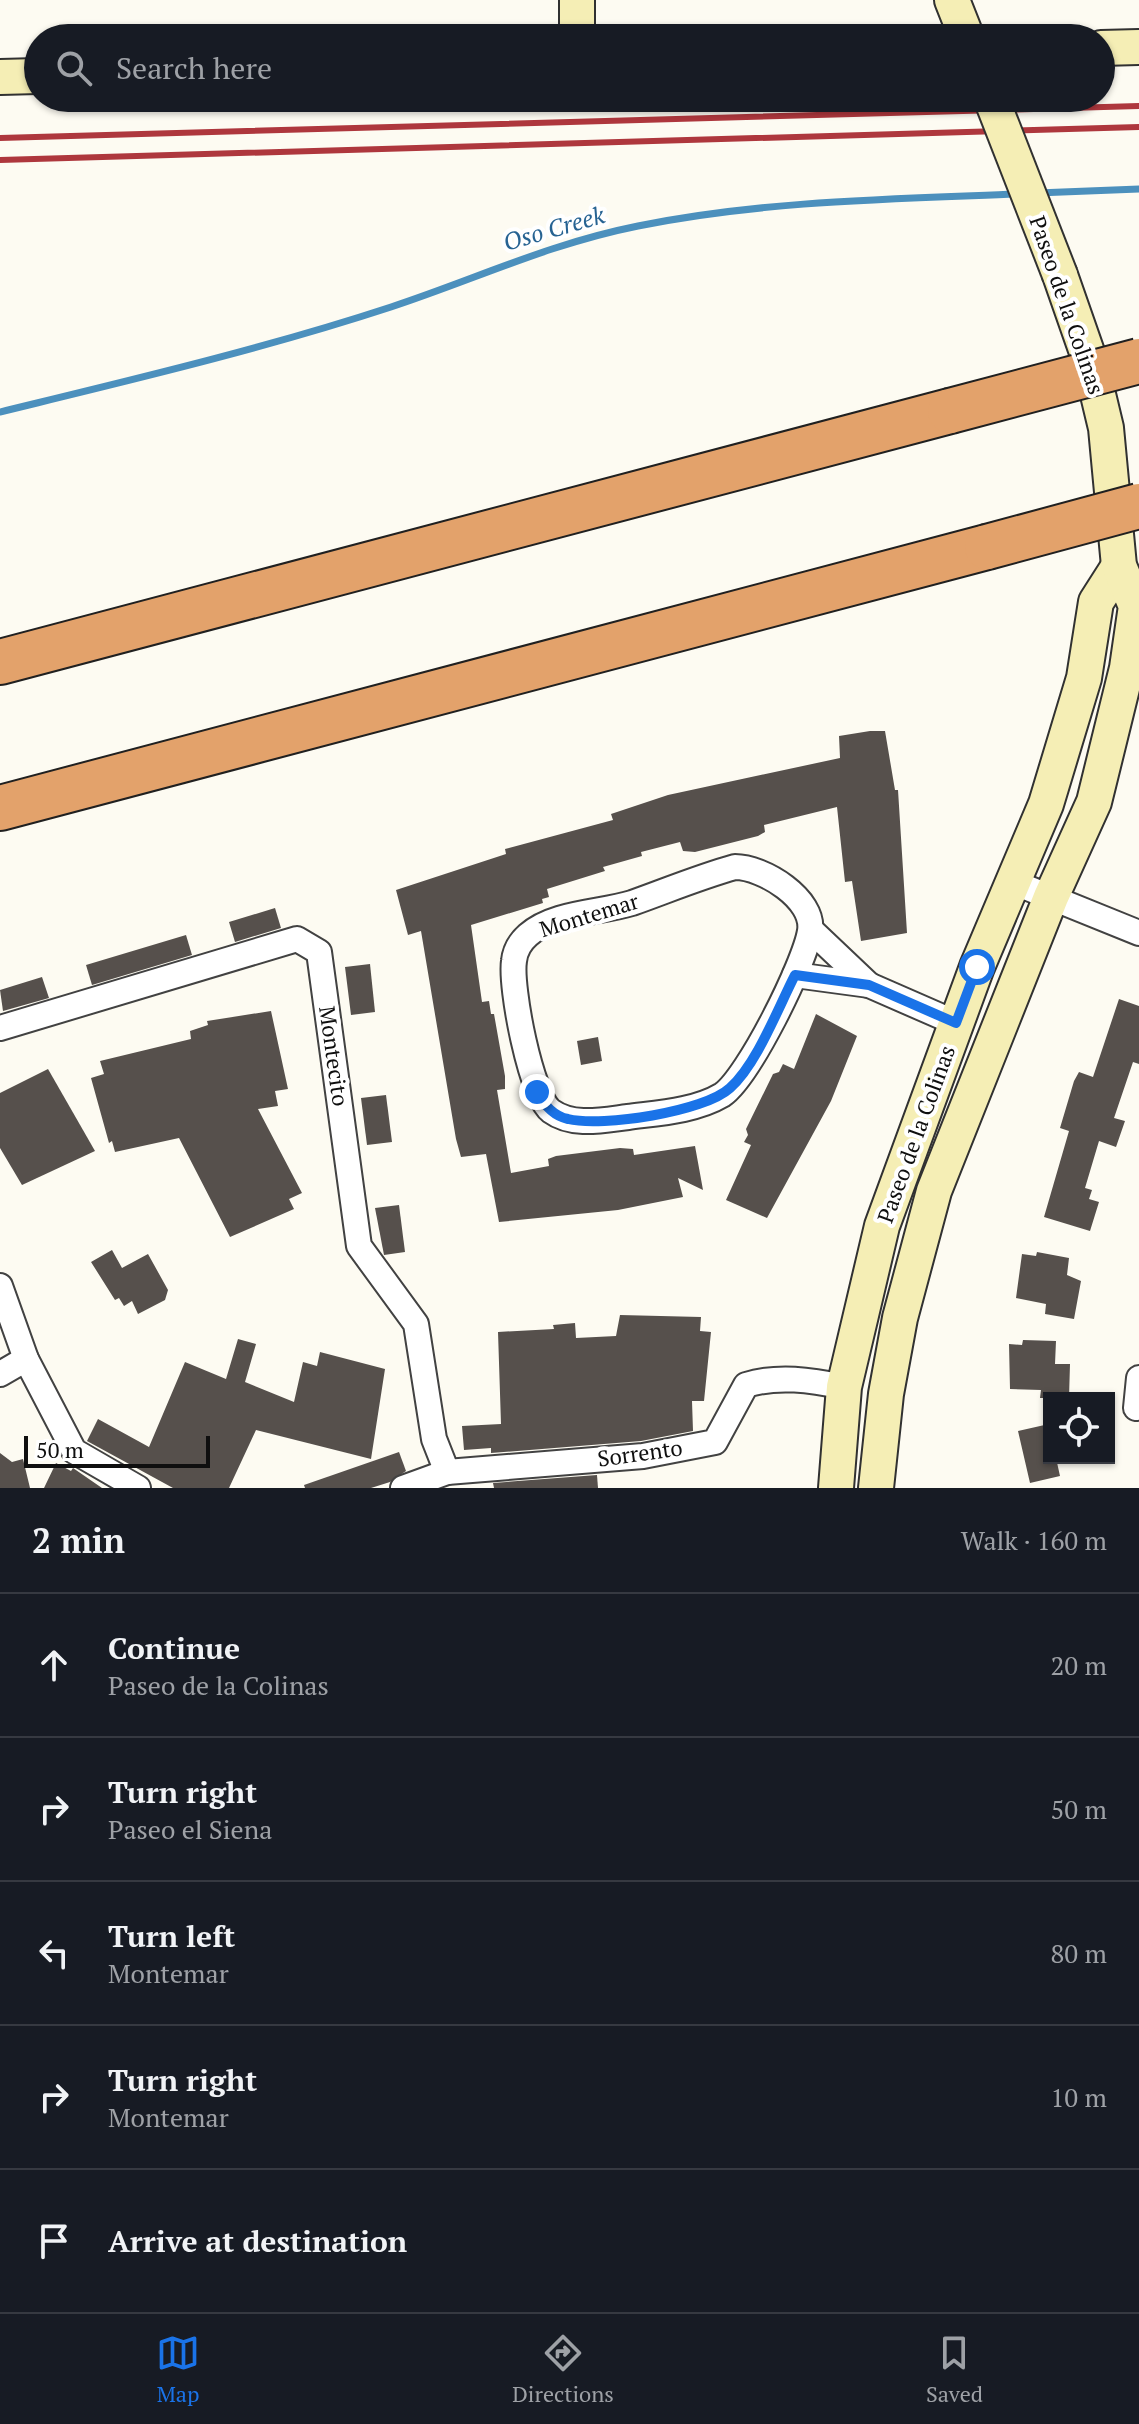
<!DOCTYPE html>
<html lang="en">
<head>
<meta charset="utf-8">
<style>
  body { margin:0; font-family:"PT Serif",serif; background:#242831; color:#f1f3f6 }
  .controls { position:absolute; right:24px; bottom:24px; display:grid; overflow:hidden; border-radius:0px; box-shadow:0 2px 6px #0004 }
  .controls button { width:72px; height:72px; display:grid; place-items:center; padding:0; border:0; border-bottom:2px solid #363941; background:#171b24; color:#f1f3f6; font:40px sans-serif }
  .scale { position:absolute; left:24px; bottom:20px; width:186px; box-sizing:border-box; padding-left:8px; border:4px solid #0f0f0f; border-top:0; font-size:22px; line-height:28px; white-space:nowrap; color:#0f0f0f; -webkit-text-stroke:6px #fff; paint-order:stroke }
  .stop { position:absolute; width:24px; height:24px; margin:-18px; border:6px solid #1a73e8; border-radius:50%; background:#fff }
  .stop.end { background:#1a73e8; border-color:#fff; box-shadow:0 2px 8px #0008 }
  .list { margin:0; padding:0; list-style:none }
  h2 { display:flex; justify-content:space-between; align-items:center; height:104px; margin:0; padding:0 32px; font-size:34px }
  h2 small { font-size:26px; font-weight:400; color:#9ea1a6 }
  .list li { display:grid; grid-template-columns:52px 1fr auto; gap:24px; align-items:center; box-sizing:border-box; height:144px; padding:0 32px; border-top:2px solid #363941 }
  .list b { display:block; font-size:30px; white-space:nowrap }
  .list p { margin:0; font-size:26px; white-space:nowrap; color:#9ea1a6 }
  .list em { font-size:26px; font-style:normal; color:#9ea1a6 }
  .icon { flex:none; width:44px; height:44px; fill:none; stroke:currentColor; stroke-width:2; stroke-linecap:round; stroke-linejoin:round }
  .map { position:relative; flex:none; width:1139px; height:1488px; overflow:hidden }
  .search { position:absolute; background:#171b24; box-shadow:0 2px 6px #0004; left:24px; right:24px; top:24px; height:88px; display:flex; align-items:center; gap:20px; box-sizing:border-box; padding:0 28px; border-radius:44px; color:#9ea1a6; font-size:30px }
  .sheet { height:824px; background:#171b24 }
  nav { display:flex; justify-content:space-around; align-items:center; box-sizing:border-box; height:112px; border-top:2px solid #363941; background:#171b24; font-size:22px; color:#9ea1a6 }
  nav a { display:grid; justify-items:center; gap:4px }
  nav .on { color:#1a73e8 }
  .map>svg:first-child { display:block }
</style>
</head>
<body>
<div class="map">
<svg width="1139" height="1488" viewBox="0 0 1139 1488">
  <rect width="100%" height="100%" fill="#fdfbf2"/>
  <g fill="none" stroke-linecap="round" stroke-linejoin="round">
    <g stroke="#4c90bd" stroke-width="7">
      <path d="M1037 193 1139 189"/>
      <path d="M0 412C131 380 263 349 391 307 476 279 548 244 638 226 761 201 891 199 1017 194"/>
    </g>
  </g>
  <g fill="#56504c">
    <path d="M870 731H885L895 790H898L907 933 861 941 852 881 845 882 837 807 764 825 765 832 758 836 695 852 683 851 680 842 641 852 642 856 603 867 605 871 547 889 549 897 542 899 543 903 471 925 482 1002 489 1001 491 1014H494L505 1076V1089L497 1090 511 1173 549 1166 548 1159 556 1156 620 1148 633 1149 634 1155 695 1146 703 1190 678 1178 683 1197 618 1210 499 1222 486 1154 461 1157 456 1139 421 931 408 935 396 890 506 854 505 849 613 820 611 814 668 795 840 758 839 736Z"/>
    <path d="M275 908 281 928 235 942 229 922Z"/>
    <path d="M186 935 192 955 92 985 86 965Z"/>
    <path d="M370 964 375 1012 351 1015 345 967Z"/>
    <path d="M42 977 49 998 3 1011 0 990Z"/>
    <path d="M1119 999 1139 1006V1064L1133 1062 1114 1118 1125 1121 1116 1147 1099 1141 1085 1188 1092 1190 1089 1199 1099 1202 1090 1231 1044 1217 1069 1131 1060 1128 1074 1081 1079 1072 1093 1077Z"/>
    <path d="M271 1011 288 1089 275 1091 278 1106 258 1109 302 1193 289 1199 294 1209 230 1237 179 1138 115 1152 112 1141 109 1143 91 1078 104 1074 100 1061 191 1039 190 1031 208 1025 207 1021Z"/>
    <path d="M816 1014 857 1036 831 1101 767 1218 726 1200 751 1145 744 1142 748 1135 746 1129 773 1074 779 1072 783 1064 794 1069Z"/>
    <path d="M598 1037 602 1061 581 1065 577 1041Z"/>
    <path d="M48 1069 95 1151 22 1185 0 1148V1093Z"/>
    <path d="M386 1095 392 1142 367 1145 361 1098Z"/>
    <path d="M399 1205 405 1252 384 1255 375 1208Z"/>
    <path d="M112 1250 122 1268 148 1254 168 1290 165 1300 138 1314 132 1301 124 1306 119 1298 115 1300 91 1262Z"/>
    <path d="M1037 1252 1069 1258 1067 1275 1081 1281 1074 1319 1045 1314 1046 1304 1016 1298 1022 1254 1036 1256Z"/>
    <path d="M620 1315 701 1317 700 1331 711 1332 704 1401H692L693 1431 641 1441 491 1453V1448L464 1450 462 1426 501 1424 498 1332 554 1329 553 1325 575 1323 576 1338 616 1336Z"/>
    <path d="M238 1339 256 1344 245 1382 294 1402 303 1362 317 1366 320 1352 385 1369 371 1459 256 1430 229 1488H173L87 1441 98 1419 149 1447 185 1362 226 1379Z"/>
    <path d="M1023 1340 1056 1341 1055 1364H1070L1069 1398H1040L1041 1390 1010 1389 1009 1344 1022 1345Z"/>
    <path d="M1049 1424V1458H1056L1060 1476 1030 1483 1018 1431Z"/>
    <path d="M399 1452 406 1471 390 1482 371 1488H305L304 1485Z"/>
    <path d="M0 1453 12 1462 23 1459 30 1488H0Z"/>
    <path d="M56 1463 71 1471 73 1468 102 1488H44Z"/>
    <path d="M597 1475 598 1488H494L493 1483Z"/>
  </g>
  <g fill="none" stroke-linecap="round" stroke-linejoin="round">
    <g stroke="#424242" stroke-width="28">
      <g id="street">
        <path d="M735 867C763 867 815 899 810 931 805 963 748 1078 722 1095 695 1111 658 1113 628 1117 603 1120 573 1127 551 1111 531 1096 510 987 514 961 515 951 520 942 528 935 554 912 600 913 632 903 666 891 699 877 735 867Z"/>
        <path d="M1013 882 1139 933"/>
        <path d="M811 930 869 985"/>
        <path d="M795 975 869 985 956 1023"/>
        <path d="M0 1028 297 939 319 952 359 1246 416 1324 434 1439 447 1472"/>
        <path d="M0 1286 26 1359 74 1451 138 1488"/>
        <path d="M0 1374 26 1359"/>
        <path d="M1136 1408 1139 1378"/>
        <path d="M403 1488 447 1472 643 1456 715 1442 746 1385C778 1375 811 1380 844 1387"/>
      </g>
    </g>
    <g stroke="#313131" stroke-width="38">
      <g id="secondary">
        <path d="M577 0V38"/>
        <path d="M952 0 967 38"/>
        <path d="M1101 48 1139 47"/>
        <path d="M0 77 38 76"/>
        <path d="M836 1488 844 1387 882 1226 977 967 1046 804 1084 678 1096 602 1119 566"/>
        <path d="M876 1488 886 1394 900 1318 934 1191 1051 897 1094 802 1127 668 1136 606 1119 566 1106 428 1090 361 1060 275"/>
      </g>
    </g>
    <g stroke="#202020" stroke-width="48">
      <g id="highway">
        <path d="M0 662 950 411"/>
        <path d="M0 808 987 547"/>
      </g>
    </g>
    <use href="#street" stroke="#fff" stroke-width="24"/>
    <use href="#secondary" stroke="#f5eeb5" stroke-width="34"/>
    <use href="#highway" stroke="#e3a26b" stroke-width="44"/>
    <g stroke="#ae373d" stroke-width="6">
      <path d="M0 138 1139 106"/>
      <path d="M0 160 1139 127"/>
    </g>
    <g stroke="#313131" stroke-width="38" stroke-linecap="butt">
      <path id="secondary-bridge" d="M991 98 1060 275"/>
    </g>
    <g stroke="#202020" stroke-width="48" stroke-linecap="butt">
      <g id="highway-bridge">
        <path d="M950 411 1139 361"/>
        <path d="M987 547 1139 506"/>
      </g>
    </g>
    <use href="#secondary-bridge" stroke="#f5eeb5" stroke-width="34"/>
    <use href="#highway-bridge" stroke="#e3a26b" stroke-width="44"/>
  </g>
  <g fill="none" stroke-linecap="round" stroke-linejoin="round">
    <path stroke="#1a73e8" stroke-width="10" d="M537 1092C544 1105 553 1116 568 1119 603 1127 704 1112 730 1088 757 1064 778 1008 795 975L869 985 956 1023 977 967"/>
  </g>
  <g text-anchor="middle" stroke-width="8" stroke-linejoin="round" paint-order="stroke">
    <g font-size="22" fill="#0f0f0f" stroke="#fff">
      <text transform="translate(1067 305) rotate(71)" y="8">Paseo de la Colinas</text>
      <text transform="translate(589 915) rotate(-17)" y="8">Montemar</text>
      <text transform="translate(334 1056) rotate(82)" y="8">Montecito</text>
      <text transform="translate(916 1134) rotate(-70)" y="8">Paseo de la Colinas</text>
      <text transform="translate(640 1453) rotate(-8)" y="8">Sorrento</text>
    </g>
    <g font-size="24" font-style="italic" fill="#276392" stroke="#fff">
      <text transform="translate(554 229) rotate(-16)" y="8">Oso Creek</text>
    </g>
  </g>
</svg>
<div class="controls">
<button><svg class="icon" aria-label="locate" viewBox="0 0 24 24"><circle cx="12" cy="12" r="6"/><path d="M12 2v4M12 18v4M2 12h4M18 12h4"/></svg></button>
</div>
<div class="scale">50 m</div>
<div class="stop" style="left:977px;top:967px"></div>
<div class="stop end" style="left:537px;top:1092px"></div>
<div class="search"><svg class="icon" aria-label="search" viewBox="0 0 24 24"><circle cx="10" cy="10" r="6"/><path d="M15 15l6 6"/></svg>Search here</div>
</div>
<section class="sheet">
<h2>2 min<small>Walk · 160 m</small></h2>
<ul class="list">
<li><svg class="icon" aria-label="ahead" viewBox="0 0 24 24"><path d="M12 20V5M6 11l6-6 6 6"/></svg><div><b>Continue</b><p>Paseo de la Colinas</p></div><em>20 m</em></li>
<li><svg class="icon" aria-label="right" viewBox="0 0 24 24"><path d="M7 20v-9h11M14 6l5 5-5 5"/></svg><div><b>Turn right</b><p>Paseo el Siena</p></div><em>50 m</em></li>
<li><svg class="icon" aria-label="left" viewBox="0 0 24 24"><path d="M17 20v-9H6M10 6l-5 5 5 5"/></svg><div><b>Turn left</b><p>Montemar</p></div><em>80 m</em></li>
<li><svg class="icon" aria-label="right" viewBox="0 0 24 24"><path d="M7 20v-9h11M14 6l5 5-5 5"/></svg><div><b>Turn right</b><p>Montemar</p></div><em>10 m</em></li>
<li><svg class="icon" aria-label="arrive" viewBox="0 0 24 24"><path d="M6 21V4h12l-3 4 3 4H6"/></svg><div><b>Arrive at destination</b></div></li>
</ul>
</section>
<nav>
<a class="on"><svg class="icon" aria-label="map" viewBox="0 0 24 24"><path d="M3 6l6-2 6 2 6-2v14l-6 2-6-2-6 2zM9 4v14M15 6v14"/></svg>Map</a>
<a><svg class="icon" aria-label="directions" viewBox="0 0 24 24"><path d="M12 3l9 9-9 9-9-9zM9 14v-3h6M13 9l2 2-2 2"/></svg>Directions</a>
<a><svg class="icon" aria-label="saved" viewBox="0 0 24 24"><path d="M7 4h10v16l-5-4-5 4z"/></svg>Saved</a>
</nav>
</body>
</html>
